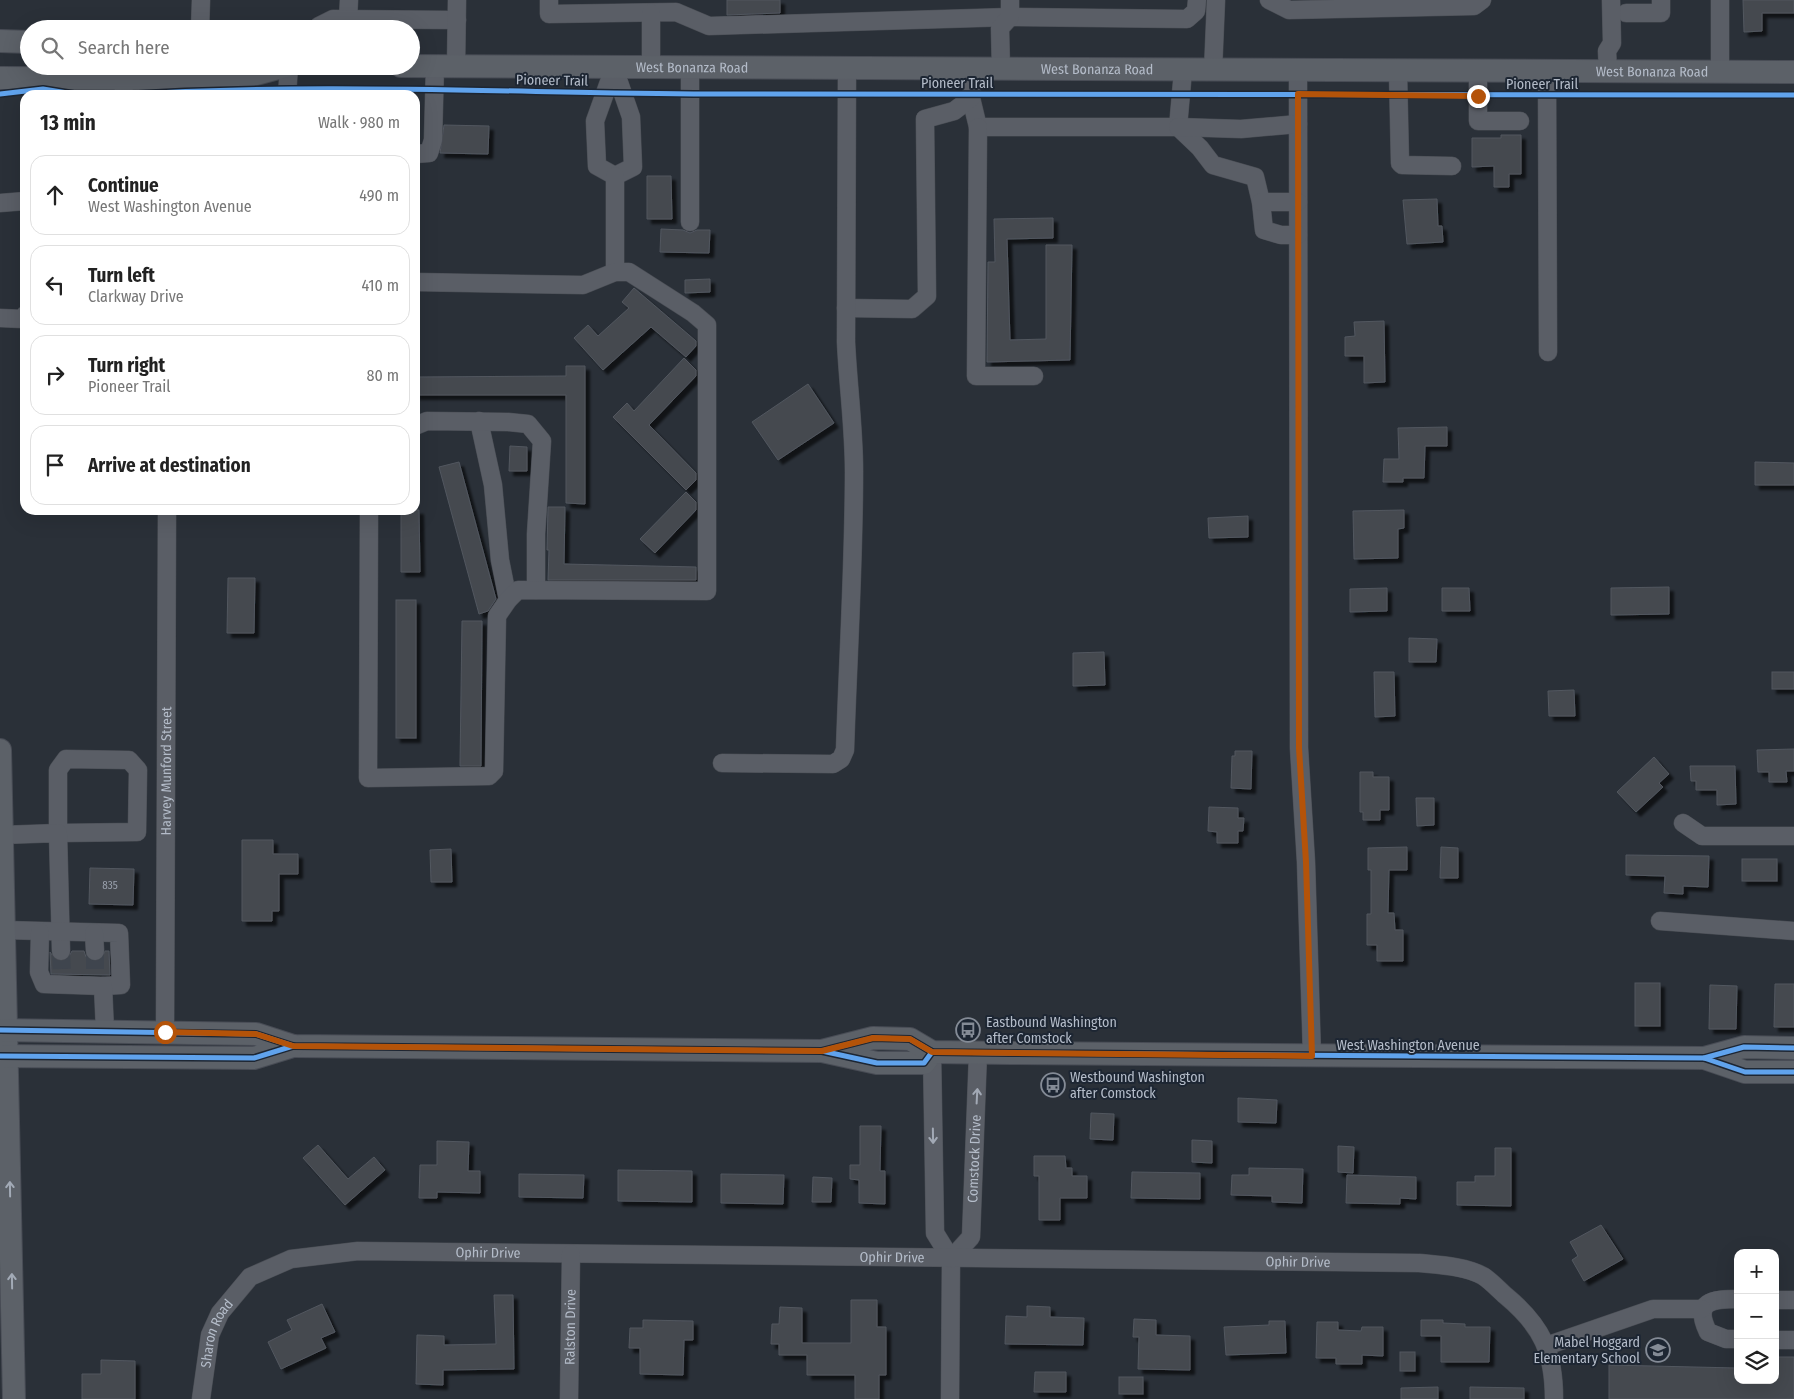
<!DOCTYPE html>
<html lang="en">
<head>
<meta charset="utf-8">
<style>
  body { margin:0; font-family:"Fira Sans Condensed",sans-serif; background:#f2f2f2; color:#222 }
  .controls { position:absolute; right:15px; bottom:15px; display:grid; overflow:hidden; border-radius:10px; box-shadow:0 5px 20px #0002 }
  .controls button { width:45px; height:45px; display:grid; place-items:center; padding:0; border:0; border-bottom:1px solid #e0e0e0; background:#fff; color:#222; font:25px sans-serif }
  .stop { position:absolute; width:15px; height:15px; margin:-11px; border:4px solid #b45309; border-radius:50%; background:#fff }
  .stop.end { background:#b45309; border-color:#fff; box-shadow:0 1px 5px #0008 }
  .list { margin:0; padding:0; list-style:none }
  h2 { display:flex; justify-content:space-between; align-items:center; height:65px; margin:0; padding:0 20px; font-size:21px }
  h2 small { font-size:16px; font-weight:400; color:#767676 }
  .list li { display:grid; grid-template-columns:32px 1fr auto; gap:15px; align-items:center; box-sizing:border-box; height:80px; margin:0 10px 10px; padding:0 10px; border:1px solid #e0e0e0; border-radius:15px }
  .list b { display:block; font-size:19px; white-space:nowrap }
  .list p { margin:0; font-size:16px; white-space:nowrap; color:#767676 }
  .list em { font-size:16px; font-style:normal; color:#767676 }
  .icon { flex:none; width:28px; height:28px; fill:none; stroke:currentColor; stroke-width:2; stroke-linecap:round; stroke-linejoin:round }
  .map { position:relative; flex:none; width:1794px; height:1399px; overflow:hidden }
  .search { position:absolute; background:#fff; box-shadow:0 5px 20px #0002; left:20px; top:20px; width:400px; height:55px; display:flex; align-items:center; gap:12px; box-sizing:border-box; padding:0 18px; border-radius:28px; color:#767676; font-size:19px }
  .panel { position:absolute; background:#fff; box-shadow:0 5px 20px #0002; left:20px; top:90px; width:400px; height:425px; border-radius:15px }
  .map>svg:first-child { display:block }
</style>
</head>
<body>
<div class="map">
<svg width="1794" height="1399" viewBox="0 0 1794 1399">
  <defs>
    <filter id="shadow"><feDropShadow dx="4.5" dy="4.5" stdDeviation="1" flood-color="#0009"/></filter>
  </defs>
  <rect width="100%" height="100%" fill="#2a3038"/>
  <g fill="#444950" stroke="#52575f" filter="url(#shadow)">
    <path d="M727 0H780V13L727 15Z"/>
    <path d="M1743 0H1794V13H1762V31L1744 32Z"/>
    <path d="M444 125 489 126 488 154 440 153Z"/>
    <path d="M1501 135H1521V174H1509V187H1494V166L1472 167V138H1501Z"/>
    <path d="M647 176H671L672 219H647Z"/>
    <path d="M1437 199 1438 226H1442L1443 242 1407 244 1403 200Z"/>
    <path d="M1053 218V238L1007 239 1010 340 1046 339V245H1072L1070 360 987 362 988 262H995L994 219Z"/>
    <path d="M661 229 683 230 690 233 697 230H710L709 253 660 252Z"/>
    <path d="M710 279V292L685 293V280Z"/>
    <path d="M634 288 696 341V346L686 357 651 327 603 370 574 338 588 325 598 336 629 308 622 302Z"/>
    <path d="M1384 321 1385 382 1364 383V356H1345V337L1355 336 1354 322Z"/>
    <path d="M684 358 696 370V376L649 425 696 473V480L686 490 613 417 627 403 634 411Z"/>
    <path d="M566 366H585V504L566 503V395H415V377L566 376Z"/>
    <path d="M808 384 834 423 778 460 752 422Z"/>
    <path d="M1447 427V446H1425L1424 478H1403V482H1383L1384 459H1399L1398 428Z"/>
    <path d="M510 446 527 447V471H509Z"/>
    <path d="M459 462 496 599 488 611 479 614 439 467Z"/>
    <path d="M1755 462 1794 463V485H1755Z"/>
    <path d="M686 492 696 502V510L655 553 640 539Z"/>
    <path d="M548 507H565L564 564 696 567V580H548L549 550H547Z"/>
    <path d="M401 510H419L420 572H401Z"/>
    <path d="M1404 510V528L1398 529V558L1354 559 1353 511Z"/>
    <path d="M1248 516V537L1209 538 1208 518Z"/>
    <path d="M228 578H255L254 633H227Z"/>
    <path d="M1669 587V614L1611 615V588Z"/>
    <path d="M1387 588V611L1350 612V589Z"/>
    <path d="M1442 588H1469L1470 611H1442Z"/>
    <rect x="396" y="600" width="20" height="138"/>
    <path d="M462 621H482L481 766H460Z"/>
    <path d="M1409 638 1437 639 1436 662H1409Z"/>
    <path d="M1104 652 1105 685 1073 686V653Z"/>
    <path d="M1374 672H1394L1395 716 1375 717Z"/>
    <rect x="1772" y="672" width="22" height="17"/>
    <path d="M1574 690 1575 716H1549L1548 691Z"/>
    <path d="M1794 749V771H1786L1787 782H1769V772H1758L1757 750Z"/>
    <path d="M1235 751H1252L1251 789 1231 788 1232 756H1235Z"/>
    <path d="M1654 757 1669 774 1659 783 1663 787 1636 812 1617 792Z"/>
    <path d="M1690 766H1735L1736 804 1717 805V790H1696V781H1691Z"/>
    <path d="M1360 772H1373V777H1389V810H1380V820H1363V812H1360Z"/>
    <path d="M1416 798H1434V825L1417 826Z"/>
    <path d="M1209 807 1238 808V818H1244L1243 831H1238V843H1217V832L1208 831Z"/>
    <path d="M242 840H273V854H298V874H279V911H272V921H242Z"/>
    <path d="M1407 847V870H1389L1388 913H1394L1395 930H1403V961H1377V945H1367V914H1371V870H1368V848Z"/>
    <path d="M1441 847 1458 848V878H1440Z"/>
    <path d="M451 849 452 882H431L430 850Z"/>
    <path d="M1626 855 1709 856 1708 887 1683 886V894L1664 893 1665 876 1626 875Z"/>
    <rect x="1742" y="859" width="35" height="22"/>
    <path d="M90 868 134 869 133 905 89 904Z"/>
    <path d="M72 951H84L86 957 95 962 101 960 105 951H109L110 975 51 974 50 952 56 960 61 962 67 960Z"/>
    <rect x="1635" y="983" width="25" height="43"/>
    <path d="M1775 984H1794V1027H1774Z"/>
    <path d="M1710 985 1737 986 1736 1029H1709Z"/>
    <path d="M1238 1098 1277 1100 1276 1123 1238 1122Z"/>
    <path d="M1091 1113 1114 1114 1113 1140 1090 1139Z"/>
    <path d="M860 1126H881L880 1171H885V1204L859 1203V1180L850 1179V1165H860Z"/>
    <path d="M1192 1140 1212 1141V1163L1192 1162Z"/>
    <path d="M437 1141 469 1142 468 1171H480V1193L437 1192V1198H419L420 1165H437Z"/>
    <path d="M318 1145 348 1179 374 1157 385 1170 345 1205 303 1158Z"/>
    <path d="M1338 1146 1354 1147 1353 1173 1338 1172Z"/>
    <path d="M1495 1148H1511V1206L1457 1205V1182H1475V1176H1495Z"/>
    <path d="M1034 1156H1065L1066 1168H1072V1176H1087V1198H1060V1220H1039V1176H1034Z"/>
    <path d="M1249 1168 1303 1169 1302 1203 1272 1202V1196L1231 1195 1232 1175H1249Z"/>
    <path d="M618 1170 692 1171V1202L618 1201Z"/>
    <path d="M1132 1172 1200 1173V1199L1131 1198Z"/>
    <path d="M519 1174 584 1175 583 1198 519 1197Z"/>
    <path d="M721 1174 784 1175 783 1204 721 1203Z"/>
    <path d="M1347 1175 1416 1177V1199L1400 1198V1204L1346 1203Z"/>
    <path d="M813 1177 832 1178 831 1202H812Z"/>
    <path d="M1601 1225 1623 1259 1584 1281 1572 1260 1578 1256 1570 1242Z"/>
    <path d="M494 1295H513L514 1369 443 1370V1385L416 1384 417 1335 444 1336V1345L496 1344Z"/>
    <path d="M851 1300H877V1327H886V1375H879V1399H855V1375H807V1355H779V1344H771L772 1324H779L780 1307 802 1308V1343H851Z"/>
    <path d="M322 1304 335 1332 321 1338 326 1348 281 1369 268 1342 292 1330 287 1320Z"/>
    <path d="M1027 1306 1050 1307V1317L1084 1318 1083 1345 1005 1344 1006 1316 1027 1317Z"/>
    <path d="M1134 1319 1156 1320V1335L1190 1336V1370L1138 1369 1139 1337H1133Z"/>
    <path d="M643 1320 693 1321V1340H684L683 1375 640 1374V1348H629L630 1328H643Z"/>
    <path d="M1421 1320H1443V1323L1465 1324V1327H1490L1489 1362H1441V1336H1421Z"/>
    <path d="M1269 1321H1285L1286 1353 1226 1355 1224 1327 1269 1325Z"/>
    <path d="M1317 1322H1338V1330L1361 1331 1362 1327H1383V1356L1362 1355V1364H1336V1358H1316Z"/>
    <rect x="1400" y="1352" width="15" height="19"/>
    <path d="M1775 1357H1794V1399H1609V1365L1737 1368 1736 1380H1775Z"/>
    <path d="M101 1360 135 1361V1399H82V1374H101Z"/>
    <path d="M1035 1372H1066V1392H1034Z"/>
    <rect x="1119" y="1377" width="24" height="17"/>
    <path d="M1438 1387V1399H1401V1388Z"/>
    <path d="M1470 1387 1524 1388V1399H1470Z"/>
  </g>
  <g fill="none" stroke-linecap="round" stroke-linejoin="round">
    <g stroke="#3f454e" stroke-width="18" stroke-dasharray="18 9" stroke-linecap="butt">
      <path d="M61 951 62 977"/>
      <path d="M95 951V976"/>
    </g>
    <g stroke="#484c53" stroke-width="19">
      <g id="minor">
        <path d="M549 0V14L676 12 709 26 1010 17 1187 19 1196 11 1197 0"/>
        <path d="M1269 0 1289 10 1474 6 1482 0"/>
        <path d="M651 13V68"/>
        <path d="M1626 13H1661V0"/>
        <path d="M348 19 349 0"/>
        <path d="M200 29 201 0"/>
        <path d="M319 29V26L333 19 457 20"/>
        <path d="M456 67 457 0"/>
        <path d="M614 68 631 117 633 167 615 176 597 166 595 121Z"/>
        <path d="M1001 70 1000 28 1010 17V0"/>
        <path d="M1213 71 1216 0"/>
        <path d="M1298 72 1299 748 1306 862 1312 1056"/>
        <path d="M1398 72 1400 163 1402 165 1452 166"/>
        <path d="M1478 72V121H1520"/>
        <path d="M1547 72 1548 352"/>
        <path d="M1608 72 1607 51 1612 43 1611 0"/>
        <path d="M1720 72V0"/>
        <path d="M166 80 167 95"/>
        <path d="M123 95 125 79"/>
        <path d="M287 95 289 66"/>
        <path d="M971 98 978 127H1178L1183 71"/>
        <path d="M978 127 976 376H1034"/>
        <path d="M1178 127 1200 148 1213 165 1255 177 1261 202 1264 230 1281 235H1298"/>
        <path d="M1178 127 1241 129 1298 124"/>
        <path d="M415 154 429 153 433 140 435 66"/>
        <path d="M615 176V272"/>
        <path d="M1261 202H1298"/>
        <path d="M0 203 25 201"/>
        <path d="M690 222V68"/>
        <path d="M846 308 912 309 927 296 925 119 954 111 971 98 974 70"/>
        <path d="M0 318 23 319 25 315"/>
        <path d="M479 421 493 485 500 560 508 600"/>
        <path d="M415 426 427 421 508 422 528 424 542 441 536 534V590"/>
        <path d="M369 510 368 778 489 776 494 771 497 616 508 600 518 590 707 591V325L693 313 629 272H615L583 285 415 282"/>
        <path d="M66 759 129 760 138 770 137 832 58 833V770Z"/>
        <path d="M722 763 833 764 841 759 845 750C848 657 854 564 854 471 854 428 848 385 846 342L847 69"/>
        <path d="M1683 823 1702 836H1794"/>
        <path d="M2 835 58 833 61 951"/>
        <path d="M1660 921 1794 931"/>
        <path d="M4 930 119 933 121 985 103 986"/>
        <path d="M40 932 39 972 44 984 103 986 105 1031"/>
        <path d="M94 933 95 951"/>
        <path id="s1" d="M165 1032 167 510"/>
        <path d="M932 1052 935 1233 951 1259 950 1399"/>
        <path id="s2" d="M951 1259 971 1237 978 1053"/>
        <path d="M1738 1299C1712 1299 1693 1301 1708 1332L1726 1339H1738"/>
        <path d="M1775 1300H1794"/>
        <path d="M1775 1340H1794"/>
        <path d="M1546 1346 1653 1309H1702"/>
        <path id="s3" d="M201 1399 210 1335 220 1313 250 1277 291 1259 358 1251 1419 1263C1439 1265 1465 1266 1483 1276 1491 1281 1499 1290 1506 1296 1542 1326 1554 1352 1554 1399"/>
        <path id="s4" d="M569 1399 571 1254"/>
      </g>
    </g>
    <g stroke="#484c55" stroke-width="24">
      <g id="major">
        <path d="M0 41 29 42"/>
        <path id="s5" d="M401 66 1794 72"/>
        <path d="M0 78 238 79 286 66"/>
        <path d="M0 750 14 1399"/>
        <path d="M0 1030 256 1034 293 1046 822 1051 877 1063H924L932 1052"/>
        <path d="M822 1051 873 1038 910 1039 932 1052 1009 1053 1704 1058 1744 1047 1794 1048"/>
        <path d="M0 1056 254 1058 293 1046"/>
        <path d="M1704 1058 1745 1072H1794"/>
      </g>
    </g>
    <use href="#minor" stroke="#5a5e66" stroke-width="18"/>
    <use href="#major" stroke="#5c6168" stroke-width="22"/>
    <g stroke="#1d2633" stroke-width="8">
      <g id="cycleway">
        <path d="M0 94 43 89 80 95"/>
        <path d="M120 95C316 82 513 93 709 94 1071 95 1432 94 1794 95"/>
        <path d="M0 1030 256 1034 293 1046 822 1051 877 1063H924L932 1052"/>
        <path d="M822 1051 873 1038 910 1039 932 1052 1009 1053 1704 1058 1744 1047 1794 1048"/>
        <path d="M0 1056 254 1058 293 1046"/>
        <path d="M1704 1058 1745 1072H1794"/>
      </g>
    </g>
    <use href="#cycleway" stroke="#60a3ed" stroke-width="5"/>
  </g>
  <defs><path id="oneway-shaft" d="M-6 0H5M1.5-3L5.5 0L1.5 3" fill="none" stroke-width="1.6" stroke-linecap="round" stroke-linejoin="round" transform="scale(1.25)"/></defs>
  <g stroke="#a2a9b5">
    <use href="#oneway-shaft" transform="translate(977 1096) rotate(-87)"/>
    <use href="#oneway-shaft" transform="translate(933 1136) rotate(89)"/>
  </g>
  <g stroke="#a2aab6">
    <use href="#oneway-shaft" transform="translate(10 1189) rotate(-91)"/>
    <use href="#oneway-shaft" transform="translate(12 1281) rotate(-91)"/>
  </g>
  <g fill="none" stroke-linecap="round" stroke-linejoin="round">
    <path stroke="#b45309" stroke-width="6" d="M165 1032 256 1034 293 1046 822 1051 873 1038 910 1039 932 1052 1312 1056 1306 862 1299 748 1298 94 1478 96"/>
  </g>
  <defs>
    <g id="bus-ring" transform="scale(1.25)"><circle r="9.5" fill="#1d2633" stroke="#848b96" stroke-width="1.5"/><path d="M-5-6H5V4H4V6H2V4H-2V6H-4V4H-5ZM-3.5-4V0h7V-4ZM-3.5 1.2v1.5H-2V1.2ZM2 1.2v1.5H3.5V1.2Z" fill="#848b96"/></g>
    <g id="school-ring" transform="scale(1.25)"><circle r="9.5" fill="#1d2633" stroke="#848b96" stroke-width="1.5"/><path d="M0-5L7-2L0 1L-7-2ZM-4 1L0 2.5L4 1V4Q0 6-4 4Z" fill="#848b96"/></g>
  </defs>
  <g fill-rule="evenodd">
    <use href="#bus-ring" x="968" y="1030"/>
    <use href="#bus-ring" x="1053" y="1085"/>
    <use href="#school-ring" x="1658" y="1350"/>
  </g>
  <g text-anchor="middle" stroke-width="4" stroke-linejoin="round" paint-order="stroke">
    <g font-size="11" fill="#989fab">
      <text x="110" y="889">835</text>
    </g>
    <g font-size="14" fill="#b4bcc9" stroke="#1d2633">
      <text dy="5" stroke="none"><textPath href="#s5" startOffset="291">West Bonanza Road</textPath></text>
      <text dy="5" stroke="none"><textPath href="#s5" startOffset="696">West Bonanza Road</textPath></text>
      <text dy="5" stroke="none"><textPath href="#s5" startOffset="1251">West Bonanza Road</textPath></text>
      <text transform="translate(552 80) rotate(1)" y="5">Pioneer Trail</text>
      <text x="957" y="88">Pioneer Trail</text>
      <text x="1542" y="89">Pioneer Trail</text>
      <text dy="5" stroke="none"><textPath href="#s1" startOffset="261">Harvey Munford Street</textPath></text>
      <text x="1408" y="1050">West Washington Avenue</text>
      <text dy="5" stroke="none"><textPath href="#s2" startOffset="108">Comstock Drive</textPath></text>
      <text dy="5" stroke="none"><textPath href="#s3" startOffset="378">Ophir Drive</textPath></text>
      <text dy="5" stroke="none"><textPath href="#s3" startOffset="782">Ophir Drive</textPath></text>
      <text dy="5" stroke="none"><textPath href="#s3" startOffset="1188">Ophir Drive</textPath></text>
      <text dy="5" stroke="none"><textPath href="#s4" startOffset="72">Ralston Drive</textPath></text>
      <text dy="5" stroke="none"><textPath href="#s3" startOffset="68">Sharon Road</textPath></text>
    </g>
    <g font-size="14" fill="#b4bcc9" stroke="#1d2633" text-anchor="start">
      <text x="986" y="1027">Eastbound Washington<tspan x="986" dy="16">after Comstock</tspan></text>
      <text x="1070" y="1082">Westbound Washington<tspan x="1070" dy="16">after Comstock</tspan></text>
      <text x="1640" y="1347" text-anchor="end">Mabel Hoggard<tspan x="1640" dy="16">Elementary School</tspan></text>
    </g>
  </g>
</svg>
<div class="controls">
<button>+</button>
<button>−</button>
<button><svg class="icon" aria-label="layers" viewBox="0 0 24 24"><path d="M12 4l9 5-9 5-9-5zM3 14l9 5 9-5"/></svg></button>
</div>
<div class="stop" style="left:165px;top:1032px"></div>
<div class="stop end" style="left:1478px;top:96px"></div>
<div class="search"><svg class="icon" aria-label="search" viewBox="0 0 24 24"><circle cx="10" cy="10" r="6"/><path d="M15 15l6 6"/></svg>Search here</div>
<section class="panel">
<h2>13 min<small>Walk · 980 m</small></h2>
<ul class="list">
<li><svg class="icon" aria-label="ahead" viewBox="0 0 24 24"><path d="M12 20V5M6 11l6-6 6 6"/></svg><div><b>Continue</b><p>West Washington Avenue</p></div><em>490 m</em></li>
<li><svg class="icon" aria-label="left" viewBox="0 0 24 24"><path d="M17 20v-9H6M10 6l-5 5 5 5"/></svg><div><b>Turn left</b><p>Clarkway Drive</p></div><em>410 m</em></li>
<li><svg class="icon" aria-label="right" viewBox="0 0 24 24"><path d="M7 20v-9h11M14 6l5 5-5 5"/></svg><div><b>Turn right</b><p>Pioneer Trail</p></div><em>80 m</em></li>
<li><svg class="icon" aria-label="arrive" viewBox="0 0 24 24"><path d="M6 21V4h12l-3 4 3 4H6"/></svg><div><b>Arrive at destination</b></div></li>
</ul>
</section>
</div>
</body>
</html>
